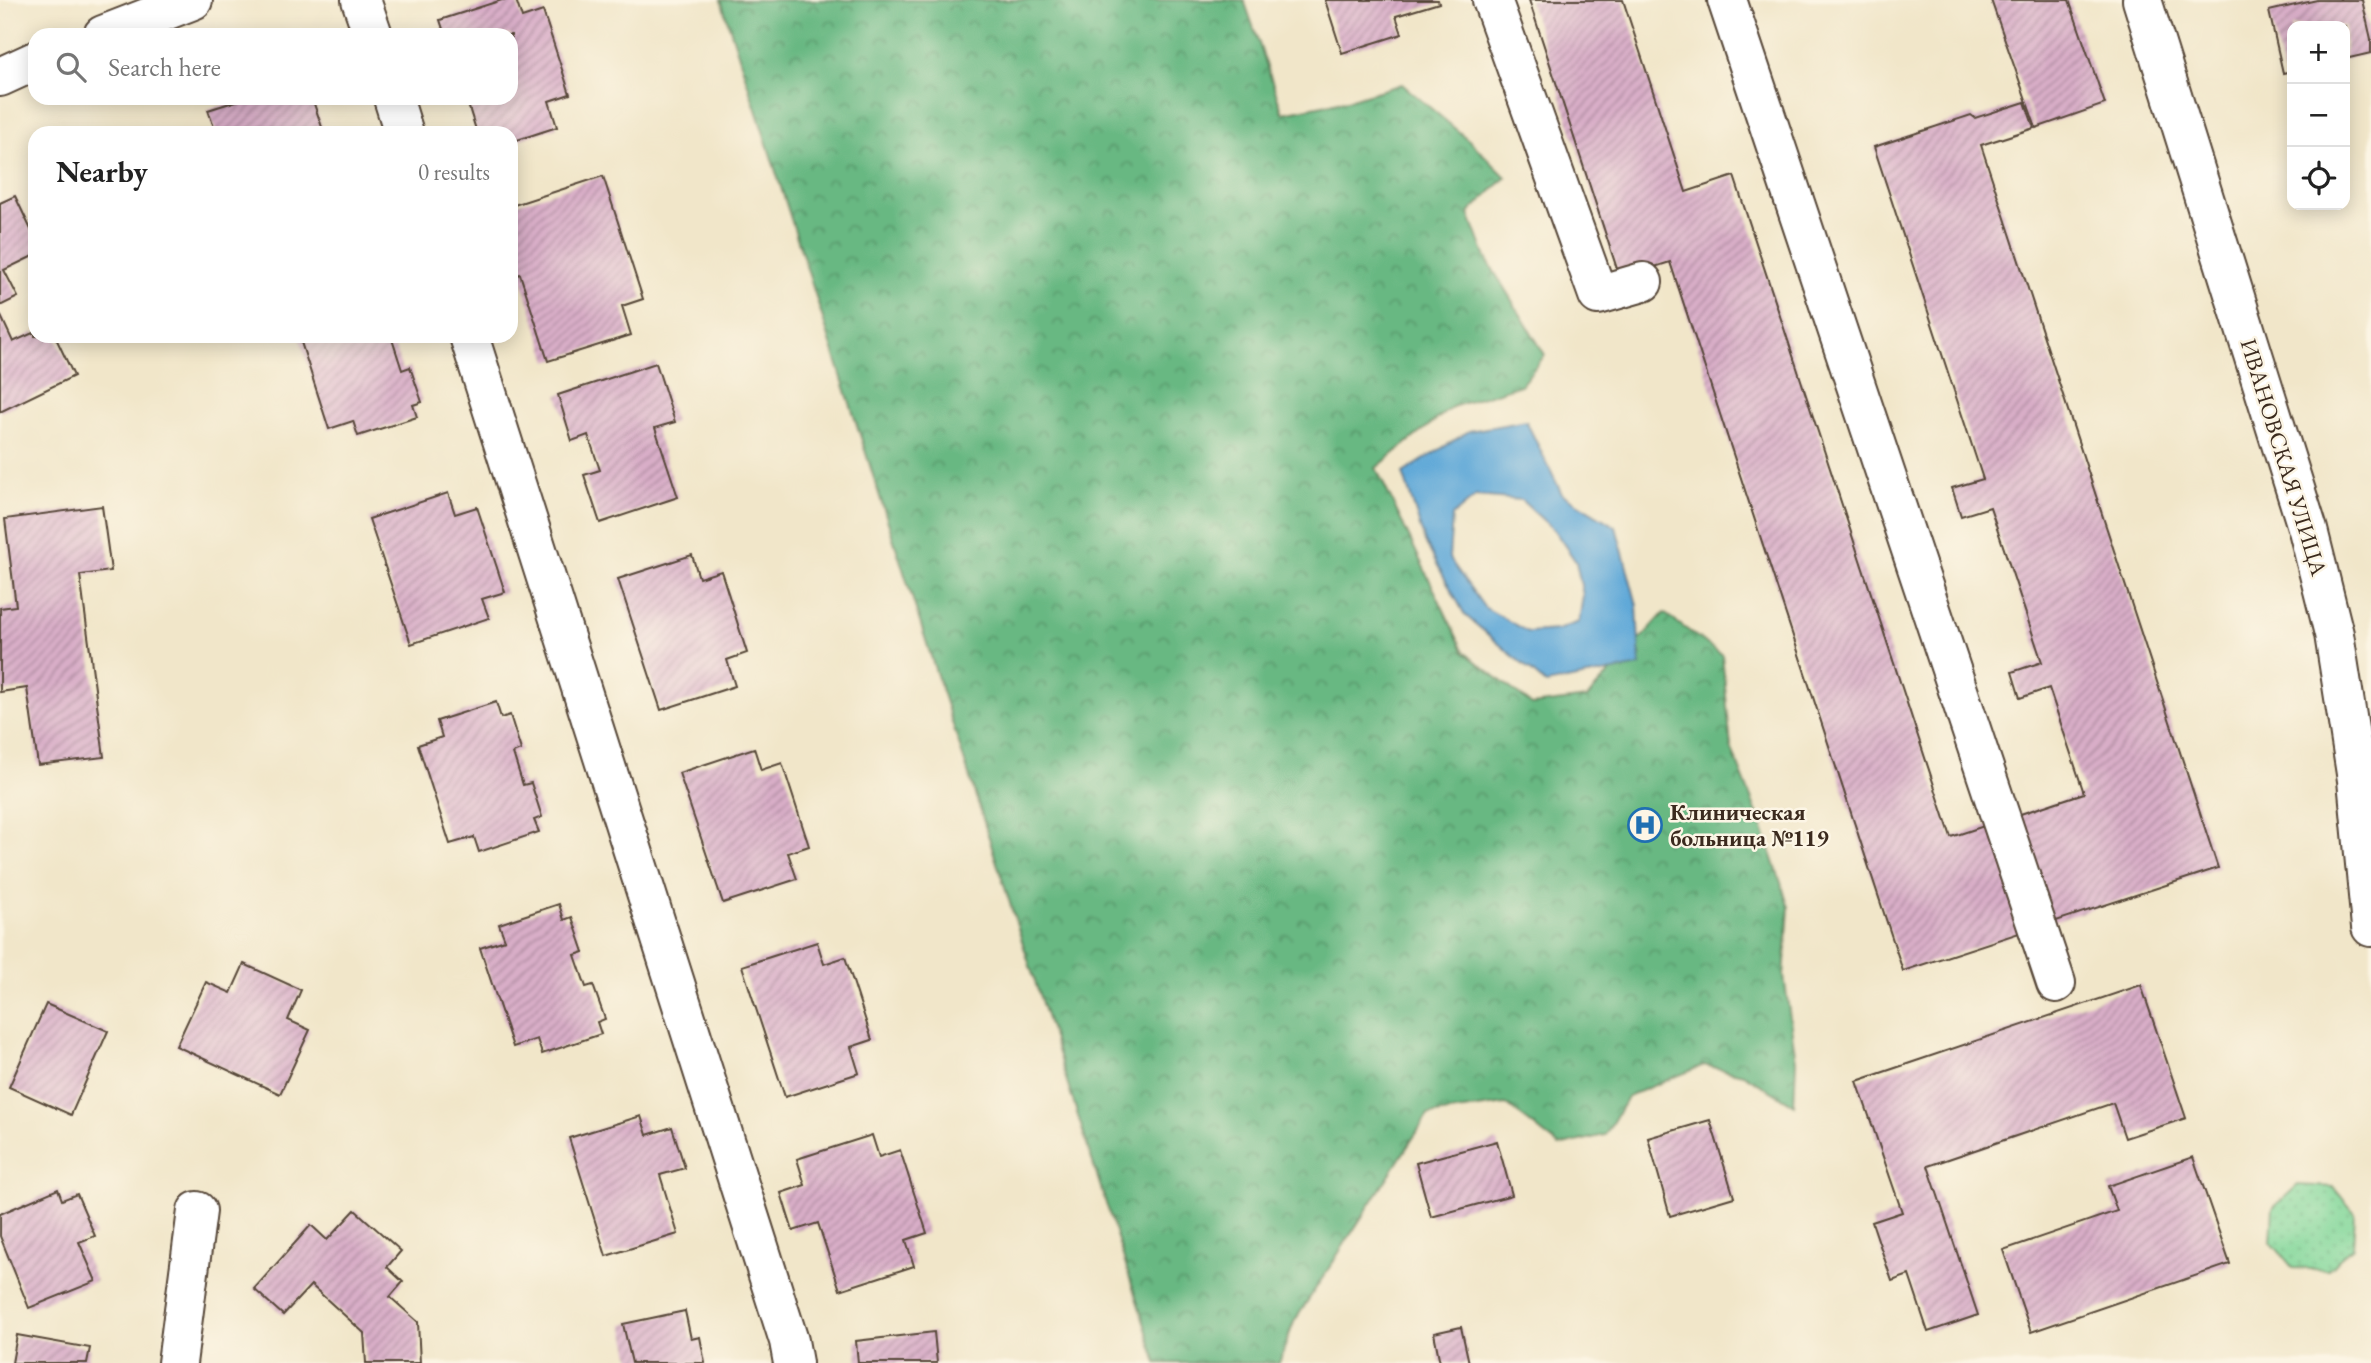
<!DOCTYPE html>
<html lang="en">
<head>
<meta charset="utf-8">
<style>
  body { margin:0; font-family:"EB Garamond",serif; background:#f6f6f6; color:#222 }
  .controls { position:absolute; right:21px; top:21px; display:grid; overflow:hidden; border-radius:14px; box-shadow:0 4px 18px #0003 }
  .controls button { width:63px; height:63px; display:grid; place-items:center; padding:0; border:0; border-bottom:2px solid #e0e0e0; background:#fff; color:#222; font:35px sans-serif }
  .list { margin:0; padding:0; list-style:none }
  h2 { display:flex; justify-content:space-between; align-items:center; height:91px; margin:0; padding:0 28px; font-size:30px }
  h2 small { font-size:23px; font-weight:400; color:#767676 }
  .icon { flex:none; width:38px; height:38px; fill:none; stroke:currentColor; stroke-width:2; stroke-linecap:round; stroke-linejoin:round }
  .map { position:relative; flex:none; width:2371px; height:1363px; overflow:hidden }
  .search { position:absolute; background:#fff; box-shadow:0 4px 18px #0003; left:28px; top:28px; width:490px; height:77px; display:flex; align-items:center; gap:18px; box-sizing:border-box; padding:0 24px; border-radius:21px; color:#767676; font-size:26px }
  .panel { position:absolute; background:#fff; box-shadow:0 4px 18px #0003; left:28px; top:126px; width:490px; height:217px; border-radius:21px }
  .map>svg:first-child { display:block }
</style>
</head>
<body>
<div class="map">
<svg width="2371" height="1363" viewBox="0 0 2371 1363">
  <defs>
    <pattern id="grass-dots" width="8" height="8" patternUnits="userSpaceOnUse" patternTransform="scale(1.75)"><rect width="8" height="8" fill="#81d79a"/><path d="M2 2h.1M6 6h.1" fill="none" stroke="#70b984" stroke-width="1.8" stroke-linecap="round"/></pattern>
    <pattern id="forest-crowns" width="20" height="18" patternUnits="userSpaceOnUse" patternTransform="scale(1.75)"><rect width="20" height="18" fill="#68b882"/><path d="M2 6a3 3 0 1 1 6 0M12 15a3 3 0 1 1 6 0" fill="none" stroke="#57966a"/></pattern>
    <pattern id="building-hatch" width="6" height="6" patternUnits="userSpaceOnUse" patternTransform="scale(1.75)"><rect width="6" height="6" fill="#d9aec8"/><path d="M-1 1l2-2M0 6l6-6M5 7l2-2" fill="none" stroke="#b18ea2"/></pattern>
  </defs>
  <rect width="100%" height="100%" fill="#fcf5e5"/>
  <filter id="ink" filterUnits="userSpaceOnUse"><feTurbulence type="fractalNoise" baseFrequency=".0143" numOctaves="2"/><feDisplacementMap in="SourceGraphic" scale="14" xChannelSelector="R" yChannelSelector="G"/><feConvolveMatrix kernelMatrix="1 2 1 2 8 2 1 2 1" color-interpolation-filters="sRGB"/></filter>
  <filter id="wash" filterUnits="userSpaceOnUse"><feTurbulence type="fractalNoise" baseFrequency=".00686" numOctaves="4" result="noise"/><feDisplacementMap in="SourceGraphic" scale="28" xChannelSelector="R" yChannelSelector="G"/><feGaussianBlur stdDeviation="1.57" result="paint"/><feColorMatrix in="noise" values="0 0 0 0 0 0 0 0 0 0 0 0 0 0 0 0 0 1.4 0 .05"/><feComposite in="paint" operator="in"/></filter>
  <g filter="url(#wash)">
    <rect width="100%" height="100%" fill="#f1e6c9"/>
    <path fill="url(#grass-dots)" stroke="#5e805c" stroke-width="2" d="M2298 1185 2333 1187 2355 1213 2353 1247 2327 1270 2293 1268 2271 1242 2273 1208Z"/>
    <path fill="url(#forest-crowns)" stroke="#527150" stroke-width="2" d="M721 0H1244L1283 113 1348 100 1402 84 1471 142 1506 177 1469 213 1486 258 1545 355 1521 385 1452 407 1376 468 1464 652 1532 705 1587 698 1664 613 1722 655 1731 747 1764 831 1789 907 1784 976 1796 1061 1794 1105 1743 1074 1704 1065 1628 1096 1605 1135 1559 1146 1506 1104 1428 1115 1294 1322 1279 1363H1157Z"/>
    <path fill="#60a9d8" stroke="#4e6a7b" stroke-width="2" fill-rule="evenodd" d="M1526 421 1562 494 1616 527 1637 605 1640 666 1546 684 1465 615 1425 542 1403 473 1469 431ZM1476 496 1521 500 1554 530 1576 562 1583 595 1579 622 1557 630 1528 632 1484 607 1449 558 1452 516Z"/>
    <g id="blocks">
      <g fill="url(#building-hatch)">
        <path d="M502 0H516L522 18 543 11 570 94 549 101 557 127 511 142V133H477L466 98H511V35H445L440 20Z"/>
        <path d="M1325 0H1438L1439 3 1396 16 1402 34 1342 53Z"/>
        <path d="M1529 0H1623L1686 192 1734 176 1951 837 2084 793 2049 688 2020 698 2012 672 2042 662 1990 507 1961 516 1952 488 1983 479 1874 147 1971 115 1975 118 2025 102 2034 128 1981 145 2218 868 1903 971 1670 262 1620 278Z"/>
        <path d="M1991 0H2069L2105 104 2036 128Z"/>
        <path d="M2317 0H2362L2371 39V53L2345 59V26H2292V71L2283 73 2269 11Z"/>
        <path d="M246 98H312L324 133H216L208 110Z"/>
        <path d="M603 176 643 299 622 306 631 335 548 361 520 274 511 277V206Z"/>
        <path d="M15 196 35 238V255L4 270 18 297 0 306V203Z"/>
        <path d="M0 314 13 342 35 332V336H55L74 376 0 412Z"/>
        <path d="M299 336H391L402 370 410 367 422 402 413 405 417 417 358 436 353 421 329 429Z"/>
        <path d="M656 363 675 422 655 428 678 497 600 523 584 475 600 470 588 435 572 441 558 395Z"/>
        <path d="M448 493 455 514 477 507 505 592 482 599 489 618 411 644 369 519Z"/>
        <path d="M102 506 111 571 80 575 104 757 38 765 27 688 0 692V608L16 606 5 519Z"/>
        <path d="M692 555 699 578 721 571 747 653 727 660 735 686 661 710 618 579Z"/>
        <path d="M496 702 501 718 510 715 521 750 513 753 523 785 531 783 542 817 534 820 539 832 479 852 474 837 450 844 418 745 442 737 437 721Z"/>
        <path d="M754 748 761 770 782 763 809 846 788 853 797 879 723 903 679 773Z"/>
        <path d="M559 904 564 920 572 917 584 952 575 955 586 987 593 985 605 1019 597 1022 601 1034 542 1054 537 1039 513 1047 480 948 505 940 499 924Z"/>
        <path d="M817 942 824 964 845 957 872 1040 851 1047 859 1073 785 1097 742 966Z"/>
        <path d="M244 964 301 990 288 1020 310 1030 280 1094 176 1046 206 982 231 993Z"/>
        <path d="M2141 985 2186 1118 2125 1138 2113 1103 1928 1166 1978 1315 1928 1332 1909 1275 1892 1281 1872 1222 1902 1212 1857 1081Z"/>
        <path d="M46 1004 108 1031 71 1115 9 1087Z"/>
        <path d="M641 1116 647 1135 672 1127 685 1168 660 1175 678 1234 606 1256 569 1138Z"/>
        <path d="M1710 1120 1734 1197 1670 1216 1648 1138Z"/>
        <path d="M872 1135 879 1157 900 1150 927 1233 906 1240 914 1266 840 1290 818 1223 793 1231 781 1193 805 1185 797 1159Z"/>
        <path d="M1497 1141 1512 1195 1431 1217 1416 1163Z"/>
        <path d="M2193 1157 2230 1264 2031 1332 2003 1250 2117 1211 2108 1186Z"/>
        <path d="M58 1189 62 1200 77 1194 95 1236 79 1242 96 1281 29 1308 0 1236V1214Z"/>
        <path d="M355 1210 401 1251 387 1267 403 1282 390 1297 418 1322 420 1363H366L364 1333 311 1285 283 1315 254 1289 311 1225 327 1240Z"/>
        <path d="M685 1311 691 1339 700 1337 705 1363H632L623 1324Z"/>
        <path d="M1461 1327 1469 1363H1440L1434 1333Z"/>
        <path d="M934 1332 937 1363H858L856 1341Z"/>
        <path d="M17 1335 90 1348 87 1363H12Z"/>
      </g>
    </g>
  </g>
  <g filter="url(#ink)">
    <use href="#blocks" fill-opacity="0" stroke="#564638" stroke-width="2"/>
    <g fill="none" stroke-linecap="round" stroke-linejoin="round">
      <g stroke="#564638" stroke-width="42">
        <g id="minor">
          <path d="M361 0 373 35"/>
          <path d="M1492 0 1598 295 1643 282"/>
          <path d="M1727 0 2056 983"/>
          <path d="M2142 0 2308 530 2334 634 2357 780 2371 927"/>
          <path d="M103 35 193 0"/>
          <path d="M0 77 35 61"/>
          <path d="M393 98 404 133"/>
          <path d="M469 336 789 1341 793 1363"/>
          <path d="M177 1363 197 1211"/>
        </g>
      </g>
      <use href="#minor" stroke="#fff" stroke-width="38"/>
    </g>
  </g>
  <defs>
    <g id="hospital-ring" transform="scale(1.75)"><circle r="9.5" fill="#fcf5e5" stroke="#1f6fb2" stroke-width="1.5"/><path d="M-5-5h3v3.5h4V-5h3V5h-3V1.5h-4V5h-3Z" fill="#1f6fb2"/></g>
  </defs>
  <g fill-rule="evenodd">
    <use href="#hospital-ring" x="1645" y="825"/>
  </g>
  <g text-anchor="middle" stroke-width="5" stroke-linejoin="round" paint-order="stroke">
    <g font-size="23" fill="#3b2a1e" stroke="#fcf5e5">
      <text transform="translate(2284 457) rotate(73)" y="8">ИВАНОВСКАЯ УЛИЦА</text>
    </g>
    <g font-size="23" font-weight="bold" fill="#3b2a1e" stroke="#fcf5e5" text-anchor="start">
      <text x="1670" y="820">Клиническая<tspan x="1670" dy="26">больница №119</tspan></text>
    </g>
  </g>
</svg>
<div class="controls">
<button>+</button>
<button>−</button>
<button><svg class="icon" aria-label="locate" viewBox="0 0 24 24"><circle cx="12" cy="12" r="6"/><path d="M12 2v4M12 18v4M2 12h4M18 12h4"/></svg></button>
</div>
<div class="search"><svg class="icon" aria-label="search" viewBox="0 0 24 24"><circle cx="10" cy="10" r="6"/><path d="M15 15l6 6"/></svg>Search here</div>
<section class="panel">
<h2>Nearby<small>0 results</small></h2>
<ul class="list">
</ul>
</section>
</div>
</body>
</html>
